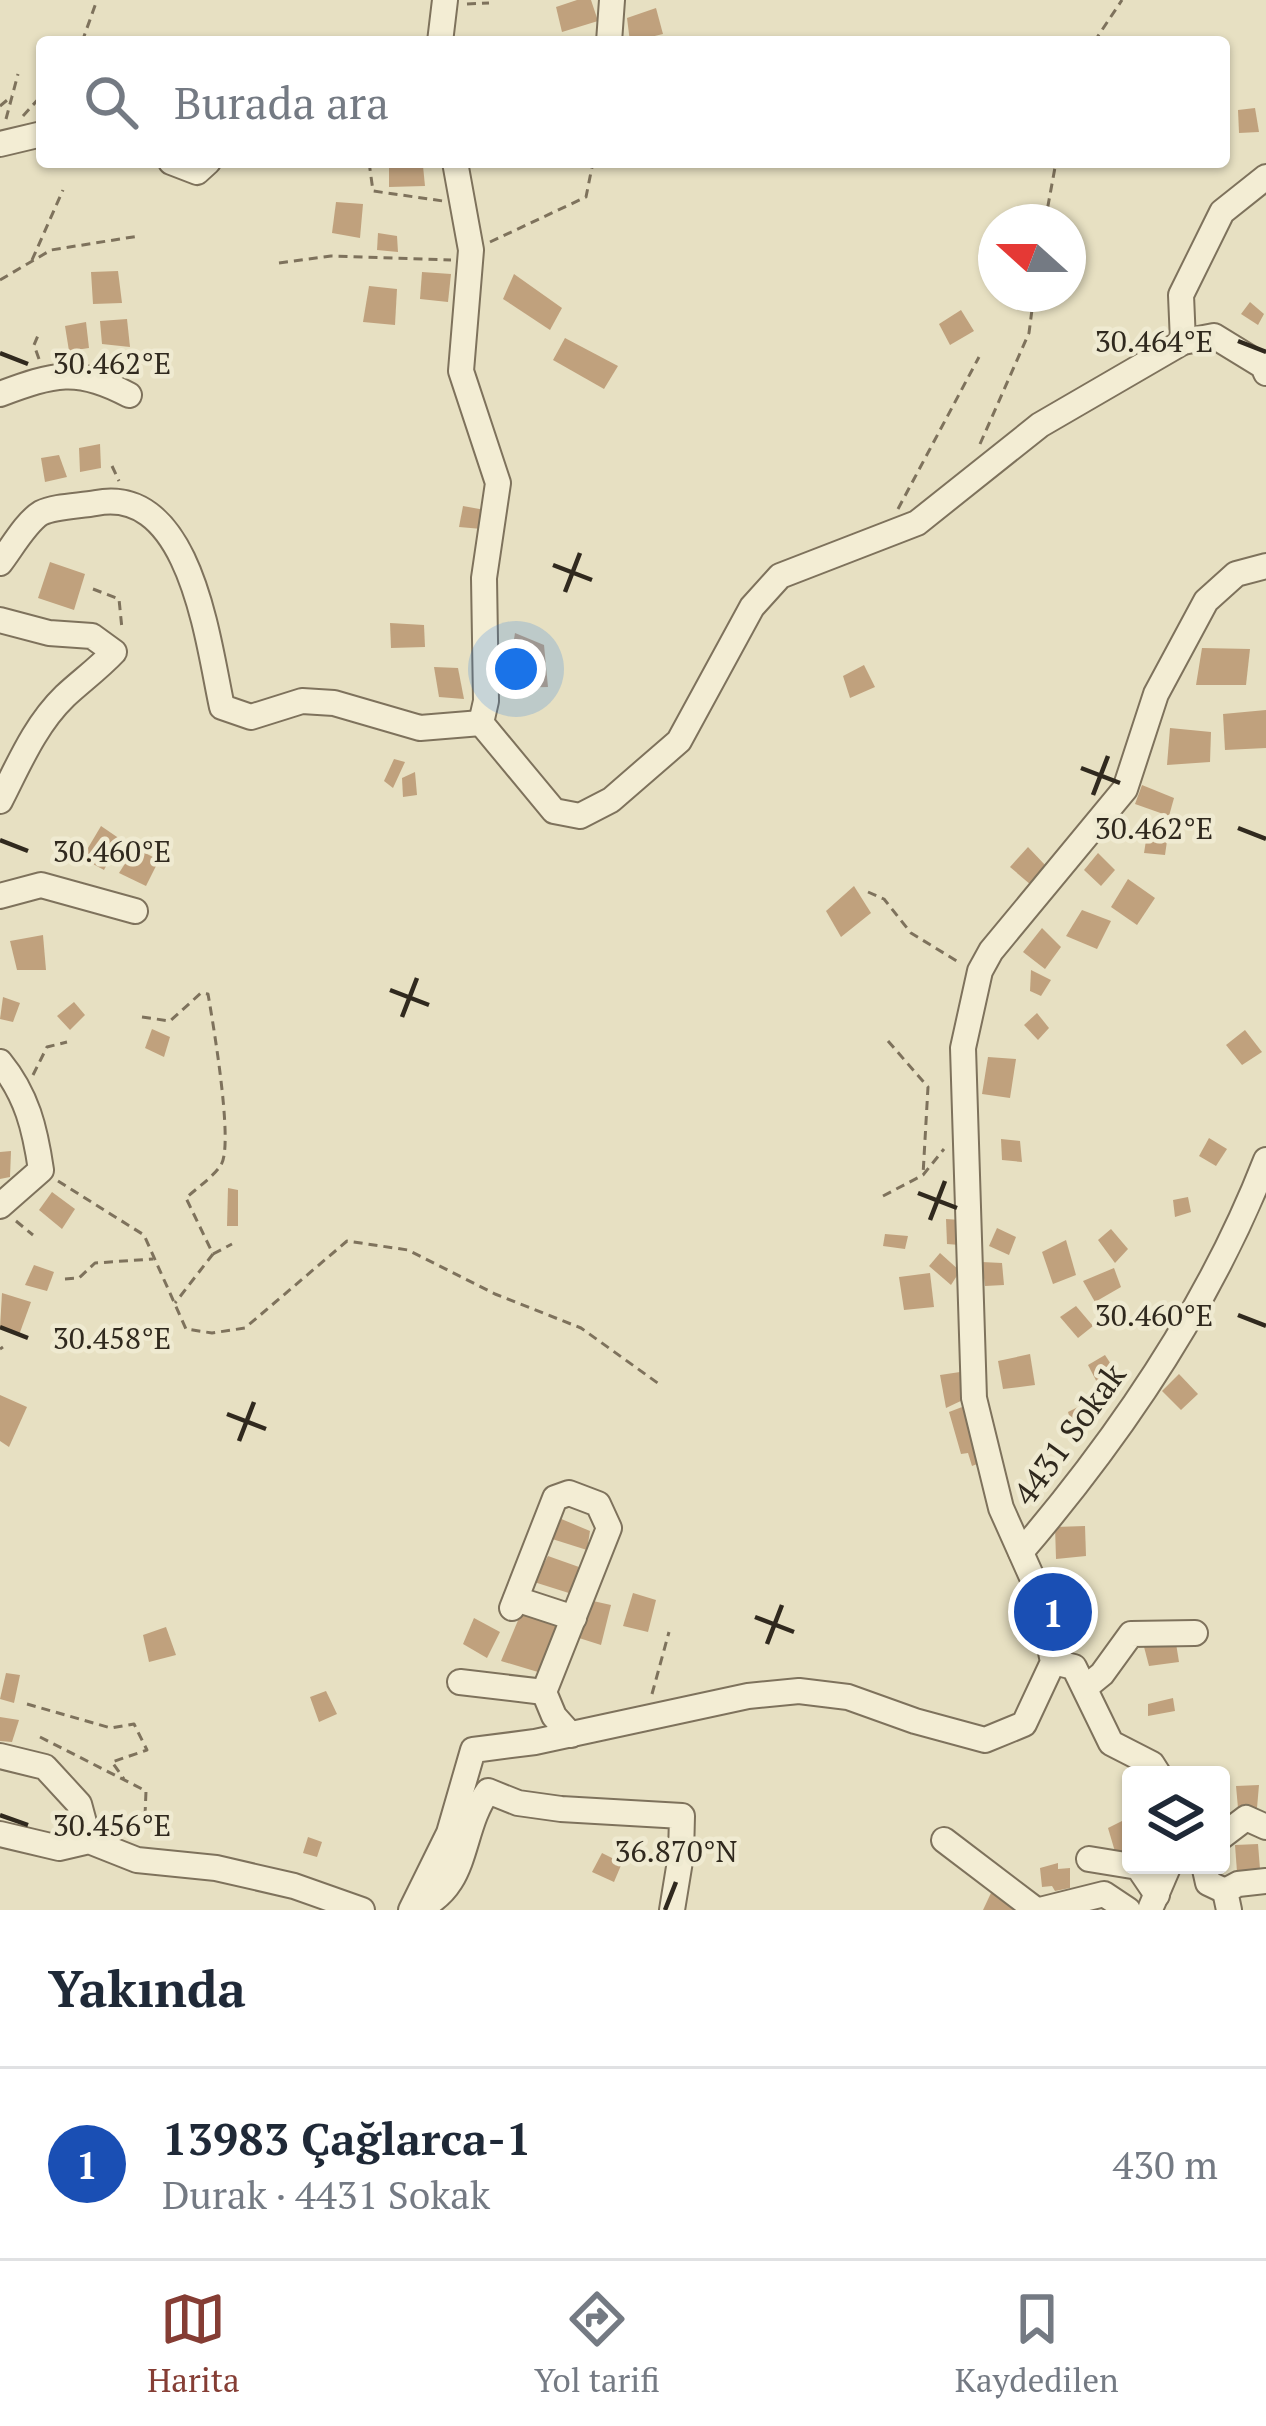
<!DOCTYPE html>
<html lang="tr">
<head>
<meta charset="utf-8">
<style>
  body { margin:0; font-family:"PT Serif",serif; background:#f6f6f7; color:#1f2937 }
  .controls { position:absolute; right:36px; bottom:36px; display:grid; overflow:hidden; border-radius:12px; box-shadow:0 3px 9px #0004 }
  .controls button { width:108px; height:108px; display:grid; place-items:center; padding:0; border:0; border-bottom:3px solid #e0e1e3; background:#fff; color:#1f2937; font:60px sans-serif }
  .compass { position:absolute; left:978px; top:204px; width:108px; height:108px; border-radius:50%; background:#fff; box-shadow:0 3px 9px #0004; rotate:291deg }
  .you { position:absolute; left:516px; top:669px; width:42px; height:42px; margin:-30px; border:9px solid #fff; border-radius:50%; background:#1a73e8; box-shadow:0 0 0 18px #1a73e833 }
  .badge { display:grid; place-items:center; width:78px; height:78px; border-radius:50%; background:#853d34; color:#fff; font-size:39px; font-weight:700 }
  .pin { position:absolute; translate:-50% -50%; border:6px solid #fff; box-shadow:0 3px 12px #0006 }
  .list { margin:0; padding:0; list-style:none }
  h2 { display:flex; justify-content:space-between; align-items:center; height:156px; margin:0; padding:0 48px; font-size:51px }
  h2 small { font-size:39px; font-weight:400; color:#747a83 }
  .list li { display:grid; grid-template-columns:78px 1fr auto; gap:36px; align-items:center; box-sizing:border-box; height:192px; padding:0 48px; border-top:3px solid #e0e1e3 }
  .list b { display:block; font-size:45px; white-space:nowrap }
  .list p { margin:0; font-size:39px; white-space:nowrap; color:#747a83 }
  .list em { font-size:39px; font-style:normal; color:#747a83 }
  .icon { flex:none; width:66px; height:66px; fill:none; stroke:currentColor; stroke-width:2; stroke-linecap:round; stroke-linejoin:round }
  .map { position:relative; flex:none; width:1266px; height:1910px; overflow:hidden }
  .search { position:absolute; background:#fff; box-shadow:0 3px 9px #0004; left:36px; right:36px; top:36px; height:132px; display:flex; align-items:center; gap:30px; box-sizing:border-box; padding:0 42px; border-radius:12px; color:#747a83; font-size:45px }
  .sheet { height:348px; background:#fff }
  nav { display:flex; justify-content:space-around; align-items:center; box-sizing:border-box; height:168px; border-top:3px solid #e0e1e3; background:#fff; font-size:33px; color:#747a83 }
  nav a { display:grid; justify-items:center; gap:6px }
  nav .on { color:#853d34 }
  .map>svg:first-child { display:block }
</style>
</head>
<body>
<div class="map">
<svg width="1266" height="1910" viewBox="0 0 1266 1910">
  <rect width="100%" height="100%" fill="#e7e0c2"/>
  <g fill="#c0a17d">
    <path d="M577 0H591L598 21 562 32 556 7Z"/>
    <path d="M656 8 663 34 630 42 627 18Z"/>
    <path d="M1255 108 1259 132 1239 133 1238 110Z"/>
    <path d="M423 166 425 186 389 187V168Z"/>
    <path d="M336 202 363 204 360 238 332 233Z"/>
    <path d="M378 233 397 236 398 252 377 250Z"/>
    <path d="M118 271 122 303 93 304 91 272Z"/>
    <path d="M422 272 451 274 448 302 420 299Z"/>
    <path d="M514 274 562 308 550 330 503 299Z"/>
    <path d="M369 286 397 289 395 325 363 322Z"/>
    <path d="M1250 302 1264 314 1258 325 1241 314Z"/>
    <path d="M961 310 974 331 950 345 939 324Z"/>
    <path d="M127 319 130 347 102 344 100 321Z"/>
    <path d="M86 322 89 348 69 351 65 326Z"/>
    <path d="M565 338 618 366 604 389 553 360Z"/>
    <path d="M100 444 101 468 80 472 79 448Z"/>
    <path d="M59 455 67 477 45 482 41 458Z"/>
    <path d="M463 506 485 510 482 529 459 527Z"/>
    <path d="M50 562 85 574 74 610 38 598Z"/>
    <path d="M390 623 424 625 425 647 391 648Z"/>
    <path d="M515 633 544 645 548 687 506 688Z"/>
    <path d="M1202 648 1250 649 1246 685H1196Z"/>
    <path d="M864 665 875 687 850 698 843 676Z"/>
    <path d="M434 667 458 668 464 699 439 697Z"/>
    <path d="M1266 710V748L1225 750 1223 714Z"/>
    <path d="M1170 728 1211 732 1210 762 1167 765Z"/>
    <path d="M394 759 405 762 393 788 384 781Z"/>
    <path d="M415 772 417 795 403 797 402 778Z"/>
    <path d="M1142 785 1174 798 1169 816 1135 804Z"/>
    <path d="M101 826 120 839 104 870 82 858Z"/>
    <path d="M1147 834H1168L1165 855 1144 853Z"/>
    <path d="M1028 847 1046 866 1031 885 1010 867Z"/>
    <path d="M135 848 159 860 146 886 119 873Z"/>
    <path d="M1098 853 1115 870 1101 886 1084 870Z"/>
    <path d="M1128 879 1155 898 1137 925 1111 907Z"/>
    <path d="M854 886 871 913 841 937 826 911Z"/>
    <path d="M1082 910 1111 921 1097 949 1066 936Z"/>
    <path d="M1042 928 1061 947 1045 969 1023 952Z"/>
    <path d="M43 935 46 970H17L10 941Z"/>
    <path d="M1031 970 1051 980 1041 996 1030 991Z"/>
    <path d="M3 997 20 1003 13 1022 0 1019Z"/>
    <path d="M74 1002 85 1015 70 1030 57 1016Z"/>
    <path d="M1037 1013 1049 1028 1038 1040 1024 1025Z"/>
    <path d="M152 1029 170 1037 164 1057 145 1048Z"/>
    <path d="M1245 1030 1262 1052 1242 1065 1226 1045Z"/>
    <path d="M988 1057 1016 1059 1010 1098 982 1094Z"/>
    <path d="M1209 1138 1227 1149 1216 1166 1199 1156Z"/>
    <path d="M1001 1139 1020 1141 1022 1162 1002 1160Z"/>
    <path d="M11 1151 10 1177 0 1179V1152Z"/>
    <path d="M228 1188 238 1190V1226H227Z"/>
    <path d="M52 1192 75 1209 62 1229 39 1210Z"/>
    <path d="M1188 1197 1191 1212 1175 1217 1173 1200Z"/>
    <path d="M946 1219 961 1220 960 1245 947 1244Z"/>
    <path d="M997 1228 1016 1237 1009 1255 989 1246Z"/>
    <path d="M1111 1229 1128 1249 1115 1263 1098 1240Z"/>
    <path d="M885 1234 908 1236 905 1249 883 1246Z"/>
    <path d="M1066 1240 1076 1275 1053 1284 1042 1252Z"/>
    <path d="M940 1253 960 1271 951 1285 929 1266Z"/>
    <path d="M982 1262 1002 1263 1004 1285 985 1286Z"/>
    <path d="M34 1265 54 1272 47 1291 25 1285Z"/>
    <path d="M1114 1268 1121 1287 1095 1302 1083 1281Z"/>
    <path d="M930 1273 934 1307 904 1310 899 1277Z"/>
    <path d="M2 1293 31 1302 19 1335 0 1328Z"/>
    <path d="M1076 1306 1093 1326 1078 1338 1060 1317Z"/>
    <path d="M1030 1354 1035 1385 1003 1389 998 1361Z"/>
    <path d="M1105 1355 1120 1378 1102 1392 1088 1365Z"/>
    <path d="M960 1372 967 1398 946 1408 940 1375Z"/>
    <path d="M1179 1374 1198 1394 1181 1410 1162 1391Z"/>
    <path d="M0 1395 27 1407 9 1447 0 1441Z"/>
    <path d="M1088 1402 1096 1425 1074 1433 1068 1412Z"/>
    <path d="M970 1404 985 1461 972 1466 968 1453 961 1454 949 1412Z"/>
    <path d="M559 1518 590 1531 587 1550 549 1538Z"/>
    <path d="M1085 1526 1086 1556 1056 1559 1055 1527Z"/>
    <path d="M548 1556 579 1567 572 1594 534 1582Z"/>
    <path d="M633 1593 656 1600 648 1632 623 1626Z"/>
    <path d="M593 1601 611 1605 601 1645 579 1638Z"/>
    <path d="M524 1606 563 1618 538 1672 501 1661Z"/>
    <path d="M474 1618 500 1632 487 1658 463 1644Z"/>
    <path d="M166 1627 176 1655 149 1662 143 1635Z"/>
    <path d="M1175 1637 1179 1662 1149 1666 1143 1643Z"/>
    <path d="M6 1673 20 1675 14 1703 0 1699Z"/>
    <path d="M326 1691 337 1714 319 1722 310 1697Z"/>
    <path d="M1173 1698 1175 1711 1148 1716V1704Z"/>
    <path d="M0 1717 19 1720 12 1742 0 1741Z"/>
    <path d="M1259 1785 1257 1808H1238L1236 1786Z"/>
    <path d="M1128 1818 1131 1850 1116 1855 1108 1828Z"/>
    <path d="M308 1837 322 1842 317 1857 303 1853Z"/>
    <path d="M1258 1844 1260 1869 1237 1872 1235 1845Z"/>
    <path d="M602 1853 622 1863 614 1882 592 1872Z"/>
    <path d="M1058 1863V1869L1070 1868V1888L1055 1891 1052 1886 1042 1887 1040 1868Z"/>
    <path d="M991 1893 1018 1905 1015 1910H983Z"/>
  </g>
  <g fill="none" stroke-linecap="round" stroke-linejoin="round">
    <g stroke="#7e725c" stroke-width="28">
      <g id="minor">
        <path d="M440 42 445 0"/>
        <path d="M609 42 612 0"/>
        <path d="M0 144 42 134"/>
        <path d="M171 162 197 172 208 162"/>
        <path d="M455 162 471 250 461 371 498 483 484 578 486 701 481 723 554 811 580 816 611 800 679 741 752 607 780 576 917 523 1040 425 1183 342 1214 336 1263 366 1266 373"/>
        <path d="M1183 342 1181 295 1222 212 1266 177"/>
        <path d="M0 394C54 374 77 367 129 395"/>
        <path d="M0 563C11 549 26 522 41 513 55 506 80 506 96 503 191 485 208 643 222 707L251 717 302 701 334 703 420 728 481 723"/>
        <path d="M0 620 49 633 92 636 114 652C98 669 81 681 65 696 35 725 19 764 0 801"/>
        <path d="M0 896 41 885 135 911"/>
        <path d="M0 1062C27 1095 35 1129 41 1170L0 1206"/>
        <path d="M1021 1552C1121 1435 1210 1304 1266 1160"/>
        <path d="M516 1599 574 1618"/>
        <path d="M512 1608 555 1498 569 1493 598 1504 609 1528 544 1692 554 1716 571 1735"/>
        <path d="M1053 1662 1074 1667 1111 1743 1152 1764 1159 1775"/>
        <path d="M460 1682 544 1692"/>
        <path d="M1086 1687 1102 1674 1131 1634 1195 1633"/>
        <path d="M0 1756 45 1767 79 1804 89 1841"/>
        <path d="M0 1834 59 1848 89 1841 137 1860 216 1868 294 1886 362 1910"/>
        <path d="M1221 1837 1246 1818 1266 1827"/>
        <path d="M944 1840 1036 1910"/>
        <path d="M1089 1859 1138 1867 1157 1895"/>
        <path d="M1204 1865 1208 1883 1225 1891"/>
        <path d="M1151 1907 1169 1865"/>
        <path d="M411 1910 449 1833 473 1750 535 1742 748 1696 799 1691 848 1697 915 1721 985 1740 1024 1724 1053 1662 1039 1593 1001 1508 974 1398 963 1048 980 971 991 951 1125 789 1156 694 1206 601 1236 574 1266 566"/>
        <path d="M414 1910C471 1889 458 1832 488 1791L518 1803 561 1809 682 1816 681 1855 672 1910"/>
        <path d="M1040 1910 1104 1894 1128 1910"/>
        <path d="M1229 1910 1225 1891 1238 1884 1266 1881"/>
      </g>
    </g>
    <g stroke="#7e725c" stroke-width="3" stroke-dasharray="9 6" stroke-linecap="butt">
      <path d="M467 4 489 3"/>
      <path d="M82 42 97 0"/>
      <path d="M1094 42 1122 0"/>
      <path d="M0 106 12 96"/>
      <path d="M23 116 42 95"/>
      <path d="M6 119 18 74"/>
      <path d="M369 162 373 191 443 201"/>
      <path d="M1045 222 1056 162"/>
      <path d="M490 242 586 197 593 162"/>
      <path d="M32 260 63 190"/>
      <path d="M279 263 331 256 451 260"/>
      <path d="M0 280 51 250 139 236"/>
      <path d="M39 359 34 345 39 333"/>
      <path d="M980 444 1029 333 1034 294"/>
      <path d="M112 466 119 481"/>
      <path d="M898 509 979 357"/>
      <path d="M93 589 119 599 122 629"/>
      <path d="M868 892 884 899 911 933 960 963"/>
      <path d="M142 1017 170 1021 201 993 208 994C213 1023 234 1145 221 1165 213 1177 197 1188 186 1198L213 1254 175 1303"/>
      <path d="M888 1041 928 1087 923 1175"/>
      <path d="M33 1075 47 1047 67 1042"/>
      <path d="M58 1181 144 1235 186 1329 212 1333 245 1328 347 1241 408 1250 495 1294 581 1328 659 1384"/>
      <path d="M883 1196 923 1175 944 1149"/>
      <path d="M16 1221 33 1235"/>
      <path d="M213 1254 232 1244"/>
      <path d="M65 1279 79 1278 95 1263 153 1259"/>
      <path d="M0 1349 3 1347"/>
      <path d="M652 1694 669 1632"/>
      <path d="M27 1704 111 1728 134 1724 147 1750 112 1762 124 1779"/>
      <path d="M40 1737 146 1791 145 1816 136 1836"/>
    </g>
    <use href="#minor" stroke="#f3edd4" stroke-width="24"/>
  </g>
  <path fill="none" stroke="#30291e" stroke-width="4.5" d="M1238 341 1266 352M0 353 28 364M553 565 592 580M565 592 580 553M1081 768 1120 783M1093 795 1108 756M1238 828 1266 839M0 840 28 851M390 990 429 1005M402 1017 417 978M918 1193 957 1208M930 1220 945 1181M1238 1315 1266 1326M0 1327 28 1338M227 1414 266 1429M239 1441 254 1402M755 1617 794 1632M767 1644 782 1605M0 1815 28 1825M665 1910 676 1882"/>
  <g text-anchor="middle" stroke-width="9" stroke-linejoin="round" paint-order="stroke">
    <g font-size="33" fill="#30291e" stroke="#efead1">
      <text transform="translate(1069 1434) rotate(-54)" y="12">4431 Sokak</text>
    </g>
  </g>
  <g font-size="30" text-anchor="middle" fill="#30291e" stroke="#efead1" stroke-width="9" stroke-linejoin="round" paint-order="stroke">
    <text x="1154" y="352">30.464°E</text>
    <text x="112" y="374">30.462°E</text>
    <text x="1154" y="839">30.462°E</text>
    <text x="112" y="862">30.460°E</text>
    <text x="1154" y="1326">30.460°E</text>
    <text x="112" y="1349">30.458°E</text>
    <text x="112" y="1836">30.456°E</text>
    <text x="676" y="1862">36.870°N</text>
  </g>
</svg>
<div class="controls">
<button><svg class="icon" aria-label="layers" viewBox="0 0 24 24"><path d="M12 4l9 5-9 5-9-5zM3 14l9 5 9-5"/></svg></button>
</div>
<svg class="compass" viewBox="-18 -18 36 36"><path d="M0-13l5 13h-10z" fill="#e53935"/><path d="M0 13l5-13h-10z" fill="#747a83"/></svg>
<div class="you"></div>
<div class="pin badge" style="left:1053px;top:1612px;background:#1a4fb4">1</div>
<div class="search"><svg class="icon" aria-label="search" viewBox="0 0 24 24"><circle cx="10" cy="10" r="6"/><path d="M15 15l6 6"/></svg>Burada ara</div>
</div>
<section class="sheet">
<h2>Yakında<small></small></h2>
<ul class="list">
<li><span class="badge" style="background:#1a4fb4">1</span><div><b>13983 Çağlarca-1</b><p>Durak · 4431 Sokak</p></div><em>430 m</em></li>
</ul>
</section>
<nav>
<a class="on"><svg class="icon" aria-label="map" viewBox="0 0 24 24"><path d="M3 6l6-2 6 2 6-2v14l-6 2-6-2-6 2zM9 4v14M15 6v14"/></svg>Harita</a>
<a><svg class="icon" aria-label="directions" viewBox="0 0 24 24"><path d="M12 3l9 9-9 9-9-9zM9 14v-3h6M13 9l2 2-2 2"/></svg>Yol tarifi</a>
<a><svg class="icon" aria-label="saved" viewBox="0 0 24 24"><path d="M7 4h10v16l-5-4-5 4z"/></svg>Kaydedilen</a>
</nav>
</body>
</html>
